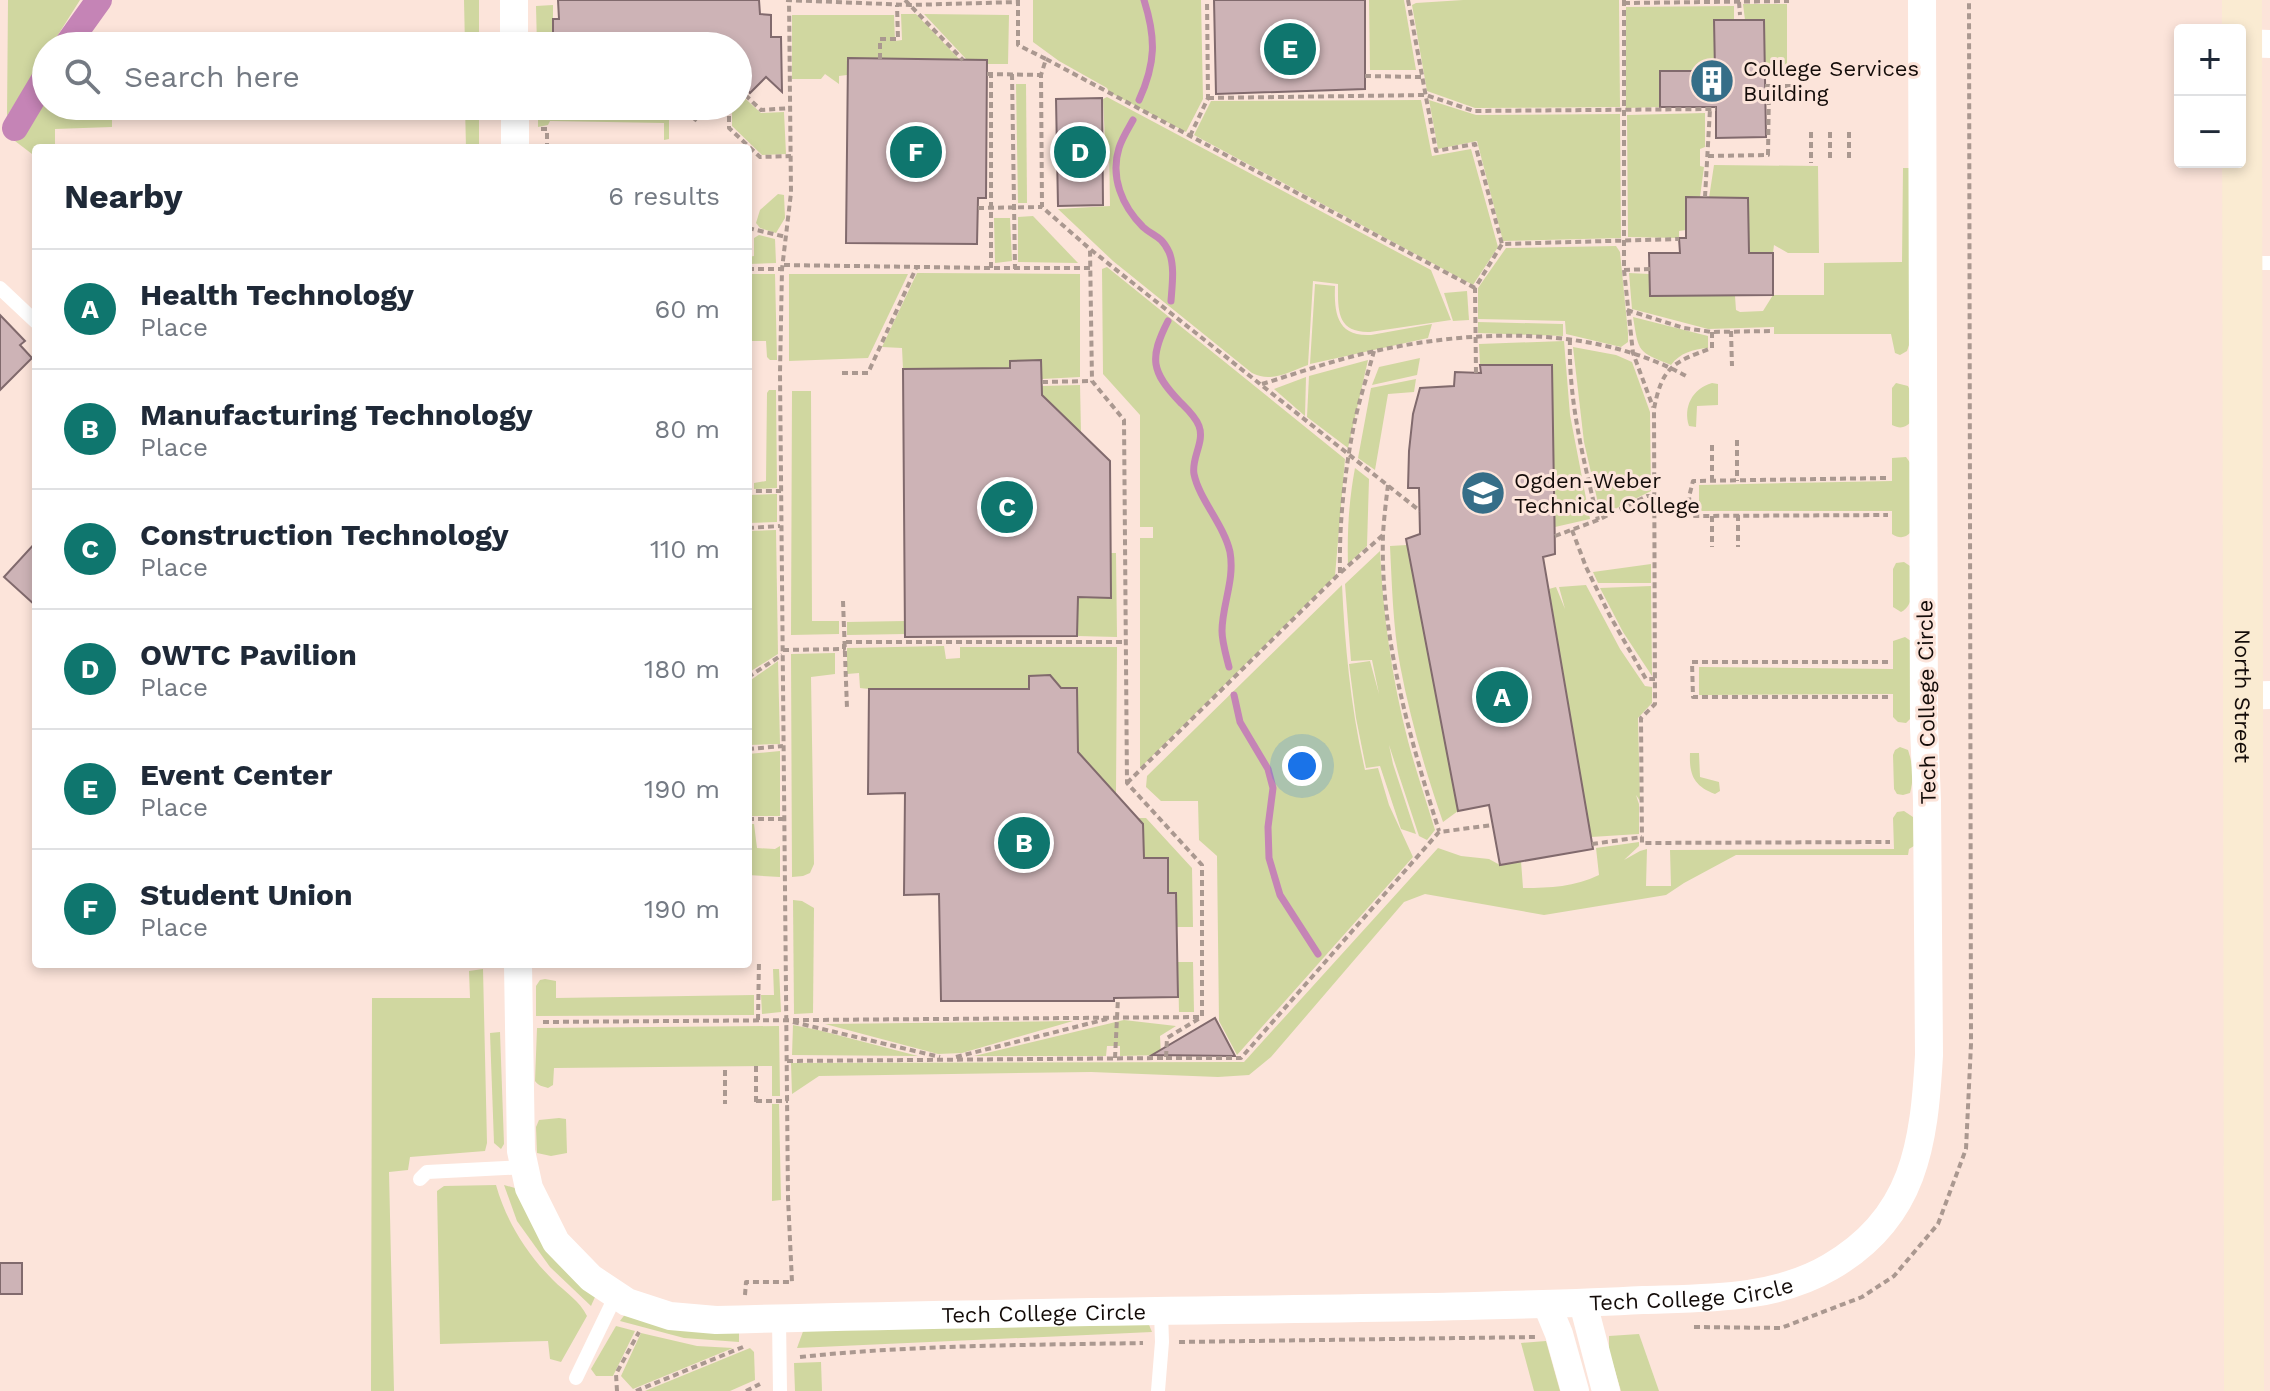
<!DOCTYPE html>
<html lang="en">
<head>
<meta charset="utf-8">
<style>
  body { margin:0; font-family:"Work Sans",sans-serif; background:#f2f2f3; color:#1f2937 }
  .controls { position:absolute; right:24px; top:24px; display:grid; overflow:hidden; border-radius:8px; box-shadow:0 4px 12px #0003 }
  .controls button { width:72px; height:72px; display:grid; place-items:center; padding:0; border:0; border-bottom:2px solid #e0e1e3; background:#fff; color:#1f2937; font:40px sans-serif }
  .you { position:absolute; left:1302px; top:766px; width:28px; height:28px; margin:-20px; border:6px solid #fff; border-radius:50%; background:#1a73e8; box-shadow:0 0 0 12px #1a73e833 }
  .badge { display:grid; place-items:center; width:52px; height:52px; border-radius:50%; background:#0f766e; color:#fff; font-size:26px; font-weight:700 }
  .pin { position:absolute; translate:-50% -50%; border:4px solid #fff; box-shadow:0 2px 8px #0006 }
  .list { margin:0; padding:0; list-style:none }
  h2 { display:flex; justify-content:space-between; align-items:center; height:104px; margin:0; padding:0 32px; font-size:34px }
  h2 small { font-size:26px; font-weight:400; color:#747a83 }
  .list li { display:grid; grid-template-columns:52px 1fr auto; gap:24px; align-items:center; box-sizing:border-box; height:120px; padding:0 32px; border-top:2px solid #e0e1e3 }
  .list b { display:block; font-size:30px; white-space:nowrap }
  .list p { margin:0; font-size:26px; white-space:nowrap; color:#747a83 }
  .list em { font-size:26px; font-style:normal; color:#747a83 }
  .icon { flex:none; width:44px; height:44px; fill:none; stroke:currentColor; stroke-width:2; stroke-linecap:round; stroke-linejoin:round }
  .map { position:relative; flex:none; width:2270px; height:1391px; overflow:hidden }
  .search { position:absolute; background:#fff; box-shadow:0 4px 12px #0003; left:32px; top:32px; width:720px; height:88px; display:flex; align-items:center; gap:20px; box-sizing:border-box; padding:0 28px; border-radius:44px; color:#747a83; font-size:30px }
  .panel { position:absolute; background:#fff; box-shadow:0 4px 12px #0003; left:32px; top:144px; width:720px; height:824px; border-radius:8px }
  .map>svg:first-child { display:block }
</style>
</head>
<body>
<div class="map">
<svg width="2270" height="1391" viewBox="0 0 2270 1391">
  <rect width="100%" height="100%" fill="#fce4da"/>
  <g fill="#d0d7a0">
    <path d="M8 0H80L51 46H46V54L7 116Z"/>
    <path d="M464 0H479V46H465Z"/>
    <path d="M1033 0H1201L1203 99 1186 132 1109 92 1107 88 1059 61 1033 42Z"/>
    <path d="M1369 0H1404L1416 70H1370Z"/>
    <path d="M1463 0H1619L1620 107 1475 108 1427 91 1412 5 1416 3Z"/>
    <path d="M1743 4H1787V75L1765 76 1764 21 1745 20Z"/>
    <path d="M553 5V46H537L536 6Z"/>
    <path d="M1734 6V20H1714L1715 71H1660V107L1626 108V7Z"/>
    <path d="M901 14H916L960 60 848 58 847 75 839 76V84L825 74 821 79H792V15H894L895 41 902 40Z"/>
    <path d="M924 14 1009 15 1008 64H987V60H967Z"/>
    <path d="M587 33 669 35V46H587Z"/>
    <path d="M1016 84H1026L1027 203H1018Z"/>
    <path d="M738 92 761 113 784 112 786 154 762 155 732 126V106H738Z"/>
    <path d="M1107 97 1431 270 1451 320 1370 332C1336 333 1338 309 1338 284L1313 281 1308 365C1289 372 1271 383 1252 373L1113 261 1058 209 1110 206 1109 145 1105 141 1103 99Z"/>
    <path d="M1421 100 1432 156 1471 149 1498 247 1473 285 1194 135 1211 101Z"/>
    <path d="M1429 100 1476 115 1620 114 1621 238 1503 241 1477 141 1438 149Z"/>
    <path d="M46 102V106H112V127L55 129V148H36V157L15 141Z"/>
    <path d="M465 106H479V148H466Z"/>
    <path d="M538 106H669V139L664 140V123L550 121 548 125 538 127Z"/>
    <path d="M1705 113V147L1700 149V166L1704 167 1700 197H1686V230L1679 231V238L1628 237 1627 115Z"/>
    <path d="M1714 165 1818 166 1819 253H1788L1774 245 1773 253H1749L1748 198H1709Z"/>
    <path d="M1903 168H1909L1913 333 1907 351 1900 355 1895 353 1891 334H1774V327L1708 329 1632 309 1629 273 1649 274 1650 296H1735L1736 310 1740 312 1763 311 1773 295H1824V263L1902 262Z"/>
    <path d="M778 194 784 195 785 218 776 233 760 228 756 223 760 210Z"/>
    <path d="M1033 216 1078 263 1018 262V217Z"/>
    <path d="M994 218H1010L1012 261 995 263Z"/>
    <path d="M759 235 775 239 776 263 748 264V257L754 256V238Z"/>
    <path d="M1616 246 1620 252 1628 333V342L1621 347 1566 334 1565 321 1478 319V288L1506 248Z"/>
    <path d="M1107 267 1345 459 1335 576 1140 768V538H1153V527H1140V415L1103 374 1102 269Z"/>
    <path d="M917 273 1080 274V377L1042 379 1041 360 1011 361 1010 372 996 373 994 368 903 369 902 348 882 347Z"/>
    <path d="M748 274H775L777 360H770L767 357 766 341H748Z"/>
    <path d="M789 274H908L868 358 789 361Z"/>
    <path d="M1315 284 1335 286C1334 313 1337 337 1371 335L1432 324 1428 338 1310 364Z"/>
    <path d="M1467 291 1469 320 1453 321 1444 293Z"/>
    <path d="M1633 317 1708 336V348C1693 349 1680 353 1671 365 1637 351 1639 353 1633 317Z"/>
    <path d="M1478 322 1563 324V336L1478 333Z"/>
    <path d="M1564 341 1570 415 1590 519 1555 527 1480 365 1479 344Z"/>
    <path d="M1573 347 1616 355 1632 362 1650 412 1651 491 1601 516 1584 442Z"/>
    <path d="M1420 358 1417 375 1372 385 1379 367Z"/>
    <path d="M1368 360 1348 448 1307 417 1309 376Z"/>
    <path d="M1306 377 1305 416 1274 389Z"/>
    <path d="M1416 379 1414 392 1388 394 1375 470 1358 458 1371 388Z"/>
    <path d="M1712 383 1718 384V405L1697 406 1696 427 1689 426C1683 407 1692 389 1712 383Z"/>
    <path d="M1896 383 1908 386 1911 393V422C1905 428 1900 429 1892 425V388Z"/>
    <path d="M1080 385 1081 433 1042 395V386Z"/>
    <path d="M769 390H776L777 488 754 489V483L766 481 767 393Z"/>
    <path d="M792 391H811L812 621H839V634L791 635Z"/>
    <path d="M1906 457 1911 464V532C1905 538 1900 539 1892 534V511H1699V485L1892 481V458Z"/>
    <path d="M1355 468 1369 479 1367 546 1348 564C1347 531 1349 500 1355 468Z"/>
    <path d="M777 494V522L748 523V495Z"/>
    <path d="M776 530 778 654 748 673V531Z"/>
    <path d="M1407 545 1458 811 1443 822C1425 770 1410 718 1400 665 1393 626 1392 586 1390 546Z"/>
    <path d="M1380 551C1383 615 1392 679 1408 741 1416 771 1426 800 1435 830L1427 840 1419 836 1389 745 1393 764 1416 834 1401 829 1380 766 1366 768 1356 718 1349 664 1370 661 1379 694 1372 660 1351 661 1345 584Z"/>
    <path d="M1110 553H1116L1117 637 1077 636 1078 597H1111Z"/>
    <path d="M1904 562 1910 566C1913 580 1916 605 1901 612L1893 607V569L1896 563Z"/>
    <path d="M1651 564V583H1598L1593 572Z"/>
    <path d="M1342 585C1345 648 1351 709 1365 770L1378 768 1389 805 1413 857 1237 1055 1219 1021 1217 856 1199 840 1198 801H1161L1146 787 1147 776Z"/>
    <path d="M1586 585 1620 649 1645 686 1652 687V703L1638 718 1640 801 1636 795 1639 804V834L1591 837 1549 589 1556 587 1565 609 1559 587Z"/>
    <path d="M1651 586 1652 676 1623 632 1600 588Z"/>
    <path d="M905 621V634L847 635V622Z"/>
    <path d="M1905 637 1911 641V718L1906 723 1898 722 1893 717V694L1699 695V667L1893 669V641Z"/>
    <path d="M944 646 946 659 960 658V647H1117L1116 794 1076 750 1061 688 1049 675 1029 676V689H869L860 688 859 673 847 674V648Z"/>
    <path d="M835 653V674L811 677 814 864 810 873 803 876 792 877 791 654Z"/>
    <path d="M778 661 780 744 748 745V682Z"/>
    <path d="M1900 747 1908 750C1913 764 1914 779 1910 793L1903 795 1897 794 1894 789 1893 755 1895 750Z"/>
    <path d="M780 751V816H748V754Z"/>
    <path d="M1690 753H1699L1700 777 1719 782 1720 791 1715 794C1694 786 1689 775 1690 753Z"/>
    <path d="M1904 811 1913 817 1914 846 1909 849 1908 855H1736L1684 883 1666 895 1544 915 1425 894 1404 902 1271 1057 1249 1075 1218 1077 1091 1072 819 1076 792 1094 791 1063 1244 1062 1438 848 1461 856 1489 859 1500 865 1521 861 1523 888C1550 888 1574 887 1599 875L1596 848 1639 842V846L1624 860 1640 851 1647 849 1646 886H1671L1670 850 1894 849 1893 818 1897 812Z"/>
    <path d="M1138 818H1146L1192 868 1193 927H1177L1176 893H1168V858H1144L1143 829Z"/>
    <path d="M748 824H754L757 848 775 849 780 846V877L748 875Z"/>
    <path d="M793 900 802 901 814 908 813 1013 794 1014Z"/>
    <path d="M1178 962H1193L1194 1012H1179Z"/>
    <path d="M483 969 487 1143 485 1151 410 1157 408 1170 389 1172 394 1391H371L372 998H470L469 971Z"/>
    <path d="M773 969H779L781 1012 762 1014 761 995H774Z"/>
    <path d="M545 979 556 981V998L754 995V1015L536 1016V986L540 980Z"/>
    <path d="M1124 1020 1176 1026 1160 1036 1161 1055 1120 1056V1046H1107L1106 1056H974Z"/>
    <path d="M1073 1021 962 1053 938 1054 825 1024Z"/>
    <path d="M793 1025 818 1030 918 1056 792 1055Z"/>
    <path d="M779 1026 780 1096H772V1066L554 1068 553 1085 548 1088C542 1086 539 1086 535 1081L537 1028Z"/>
    <path d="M500 1032 504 1144 501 1149 494 1143 490 1033Z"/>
    <path d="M772 1104H779L781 1200 772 1201Z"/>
    <path d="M559 1118 566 1119 567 1153 551 1156 537 1153 536 1127 539 1120Z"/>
    <path d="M496 1185C506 1221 527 1254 553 1280 565 1292 580 1301 587 1316L561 1362 550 1359 548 1341 440 1344 437 1191 444 1186Z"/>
    <path d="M504 1185 515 1188 595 1297 591 1306 550 1267 517 1221Z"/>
    <path d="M626 1313 739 1333V1342L684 1338 620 1321Z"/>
    <path d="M1147 1320 1152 1332 797 1348 805 1326Z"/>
    <path d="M616 1326 635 1331 613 1376H596L591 1369Z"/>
    <path d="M641 1333 697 1346 733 1348 633 1389 621 1376Z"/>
    <path d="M1639 1334 1659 1391H1621L1609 1351V1336Z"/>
    <path d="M1546 1341 1560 1391H1534L1521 1343Z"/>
    <path d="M750 1348 754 1352 755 1380 730 1391H645Z"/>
    <path d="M821 1362 822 1391H795L794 1363Z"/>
  </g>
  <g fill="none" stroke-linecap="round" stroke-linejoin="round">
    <g stroke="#c584b6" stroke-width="7">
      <path d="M1139 100C1156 63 1156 38 1144 0"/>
      <path d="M1133 120C1128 129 1122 138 1119 148 1110 177 1122 206 1143 227 1154 237 1161 235 1169 252 1175 266 1172 286 1171 301"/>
      <path d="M1168 321C1149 358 1151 372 1180 402 1187 409 1195 416 1199 426 1205 442 1191 458 1194 474 1199 499 1224 525 1230 552 1235 580 1222 605 1222 631 1222 642 1226 655 1229 667"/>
      <path d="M1234 695 1240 722 1268 769 1273 788 1268 827 1269 858 1280 895 1318 954"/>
    </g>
    <g stroke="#c584b6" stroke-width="26">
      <path d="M66 46 99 0"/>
      <path d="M15 128 46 76"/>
    </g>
  </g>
  <g fill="#cdb3b6" stroke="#816a6d" stroke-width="2">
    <path d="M558 0H759L760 14 771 15V37H781L782 92 766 77 750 93 738 81V46H669L668 35 587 33V46H553V19H559Z"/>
    <path d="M1214 0H1365V89L1216 94Z"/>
    <path d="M1714 20H1764L1766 137 1716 138V107H1660V71H1715Z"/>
    <path d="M848 58 987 60 986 198H978L977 244 846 243Z"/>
    <path d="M1102 98 1103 205 1058 206 1056 99Z"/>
    <path d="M1686 197 1748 198 1749 253H1773V295L1650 296 1649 253H1680L1679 238H1686Z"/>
    <path d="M0 315 25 341 20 345 32 358 0 390Z"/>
    <path d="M1041 360 1042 395 1110 461 1111 598 1078 597 1077 636 905 637 903 369 1010 368V361Z"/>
    <path d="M1480 365H1552L1555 554 1543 557 1593 849 1500 865 1489 805 1458 811 1406 539 1420 534 1419 488H1408L1409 451 1413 414 1420 388 1454 386 1455 372 1481 373Z"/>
    <path d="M36 542V606L4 577Z"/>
    <path d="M1050 675 1061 688H1077L1078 752 1143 824 1144 858H1168V893H1176L1178 997 1114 998V1001H941L939 894 904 895 905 793 868 794 869 689H1029V676Z"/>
    <path d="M1215 1018 1235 1056 1152 1055Z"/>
    <rect x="0" y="1263" width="22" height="31"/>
  </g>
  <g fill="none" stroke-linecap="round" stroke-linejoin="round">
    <g stroke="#aa9890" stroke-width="4" stroke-dasharray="6 4" stroke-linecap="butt">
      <path d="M786 0 910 5 1018 2"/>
      <path d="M905 0 963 60"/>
      <path d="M1018 0V45L1046 59 1041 75 1042 207 1090 249 1420 511"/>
      <path d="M1408 0 1436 151 1475 144 1502 244 1679 239"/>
      <path d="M1624 0V270L1633 353 1653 407"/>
      <path d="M1739 2 1740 15"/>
      <path d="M1624 3 1789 1"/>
      <path d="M880 59V39H898L897 5"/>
      <path d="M1046 59 1475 288"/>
      <path d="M987 74 1041 75"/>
      <path d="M1012 74 1015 269"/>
      <path d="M1365 76 1422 77"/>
      <path d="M1765 86H1804"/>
      <path d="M738 88 761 110 791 108"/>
      <path d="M1208 98 1426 95 1474 111 1716 109"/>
      <path d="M729 106V128L760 157 791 156"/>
      <path d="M694 121 707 106"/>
      <path d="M541 129H547V148"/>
      <path d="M1811 132V163"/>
      <path d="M1830 132V162"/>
      <path d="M1849 132V160"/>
      <path d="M1190 136 1208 98 1207 0"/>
      <path d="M1708 156 1768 155 1769 86"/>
      <path d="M1705 197 1710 109"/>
      <path d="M978 208 1042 207"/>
      <path d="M748 228 786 237"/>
      <path d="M991 268V74"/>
      <path d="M748 269H782V265L991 268H1091"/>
      <path d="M1624 270 1650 269"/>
      <path d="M1627 310 1684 328 1712 332 1772 331"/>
      <path d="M1731 331 1732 366"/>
      <path d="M1712 332V348C1673 362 1662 367 1654 409L1655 704 1641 718 1642 843 1890 842"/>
      <path d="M1570 339C1568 400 1584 462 1598 520"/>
      <path d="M842 373H868L917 266"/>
      <path d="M1476 373 1475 288 1502 244"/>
      <path d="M1042 382 1091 381"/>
      <path d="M1262 384C1301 372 1340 358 1380 350 1479 329 1595 326 1686 376"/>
      <path d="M1737 440V481"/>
      <path d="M748 467 750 491H781"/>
      <path d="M1886 478 1693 481 1689 497 1692 516 1888 515"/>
      <path d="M1712 481V441"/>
      <path d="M1388 485C1386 501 1384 518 1383 534 1380 636 1409 735 1439 831"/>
      <path d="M1738 515V547"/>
      <path d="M1712 516V547"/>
      <path d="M748 528 780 526"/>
      <path d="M1572 530 1586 567 1610 616 1646 679H1655"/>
      <path d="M1555 536 1598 520 1647 496H1654"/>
      <path d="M1340 573C1339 525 1344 477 1353 430 1358 403 1367 377 1374 351"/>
      <path d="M843 601 847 708"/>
      <path d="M783 650 844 649V642H1126"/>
      <path d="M1888 662H1692L1693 697H1890"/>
      <path d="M748 677 782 655"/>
      <path d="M748 749 783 746"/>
      <path d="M1127 783 1340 573 1383 535"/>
      <path d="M748 819H784"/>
      <path d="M1592 844 1642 837"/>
      <path d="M758 1020 759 960"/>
      <path d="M543 1022 1202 1017V865L1127 783 1124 420 1092 381 1090 249"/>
      <path d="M793 1022 940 1057"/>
      <path d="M956 1057 1107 1019"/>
      <path d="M1115 1058 1118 998"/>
      <path d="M1166 1058H1241L1439 832 1493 825"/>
      <path d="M787 1061 1166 1058 1167 1038 1200 1018"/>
      <path d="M756 1066V1104"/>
      <path d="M725 1070V1104"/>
      <path d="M756 1101H788"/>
      <path d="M745 1295 746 1282H792L788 1198 780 373 782 269 791 193 789 0"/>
      <path d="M1694 1327 1781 1328 1862 1297 1894 1276 1938 1224 1966 1149 1971 1044 1969 0"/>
      <path d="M1179 1342 1535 1337"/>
      <path d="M800 1357C913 1345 1029 1345 1143 1343"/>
      <path d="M617 1391 616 1374 639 1332"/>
      <path d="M636 1391 743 1347"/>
      <path d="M746 1391 760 1384"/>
    </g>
    <g stroke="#fff" stroke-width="14">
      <path d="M2243 263H2270"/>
      <path d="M0 288 36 322"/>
      <path d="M420 1179 427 1172 525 1167"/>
      <path d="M779 1319 780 1391"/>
      <path d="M576 1378 616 1295"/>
      <path d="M1158 1391 1162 1342 1161 1312"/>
    </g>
    <g stroke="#fff" stroke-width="28">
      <path d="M514 0V46"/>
      <path d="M2242 43 2270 44"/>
      <path d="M515 106V148"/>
      <path d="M2243 696 2270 695"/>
      <path id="s1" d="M518 964 521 1151 529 1188 556 1242 591 1278 627 1302 670 1316 716 1320C954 1313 1192 1311 1430 1307 1501 1305 1572 1304 1643 1300 1706 1298 1774 1300 1830 1267 1915 1218 1924 1144 1929 1055L1927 801 1924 727 1922 0"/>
      <path d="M1583 1303 1606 1391"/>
      <path d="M1547 1305 1559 1334 1575 1391"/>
    </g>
    <path stroke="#faebd2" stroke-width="40" id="s2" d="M2242 0 2244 1391"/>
  </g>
  <defs>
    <g id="building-disc" transform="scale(2.3)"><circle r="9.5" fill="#366e88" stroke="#fce4da"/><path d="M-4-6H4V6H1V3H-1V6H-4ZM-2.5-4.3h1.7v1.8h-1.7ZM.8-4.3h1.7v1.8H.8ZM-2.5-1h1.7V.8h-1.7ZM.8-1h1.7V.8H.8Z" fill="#fff"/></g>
    <g id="university-disc" transform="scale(2.3)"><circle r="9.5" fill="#366e88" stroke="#fce4da"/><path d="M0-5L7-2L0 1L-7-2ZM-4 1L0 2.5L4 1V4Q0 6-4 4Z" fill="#fff"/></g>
  </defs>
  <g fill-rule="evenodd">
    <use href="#building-disc" x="1712" y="81"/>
    <use href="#university-disc" x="1483" y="493"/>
  </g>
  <g text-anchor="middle" stroke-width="6" stroke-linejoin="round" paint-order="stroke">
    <g font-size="22" fill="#140c09" stroke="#fce4da" text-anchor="start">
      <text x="1743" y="76">College Services<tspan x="1743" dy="25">Building</tspan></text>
      <text x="1514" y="488">Ogden-Weber<tspan x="1514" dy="25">Technical College</tspan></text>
    </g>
    <g font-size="22" fill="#140c09" stroke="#fce4da">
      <text dy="8" stroke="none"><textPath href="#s2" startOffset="696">North Street</textPath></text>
      <text transform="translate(1926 702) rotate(-91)" y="8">Tech College Circle</text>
      <text dy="8" stroke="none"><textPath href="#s1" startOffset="1446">Tech College Circle</textPath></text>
      <text dy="8" stroke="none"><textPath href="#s1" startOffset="798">Tech College Circle</textPath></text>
    </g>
  </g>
</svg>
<div class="controls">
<button>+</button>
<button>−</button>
</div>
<div class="you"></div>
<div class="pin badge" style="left:1502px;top:697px">A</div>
<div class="pin badge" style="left:1024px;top:843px">B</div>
<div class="pin badge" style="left:1007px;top:507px">C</div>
<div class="pin badge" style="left:1080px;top:152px">D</div>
<div class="pin badge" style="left:1290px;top:49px">E</div>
<div class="pin badge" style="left:916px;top:152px">F</div>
<div class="search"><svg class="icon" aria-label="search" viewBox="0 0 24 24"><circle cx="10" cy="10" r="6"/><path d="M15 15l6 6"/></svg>Search here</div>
<section class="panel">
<h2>Nearby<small>6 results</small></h2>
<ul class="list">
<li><span class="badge">A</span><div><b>Health Technology</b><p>Place</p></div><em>60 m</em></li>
<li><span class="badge">B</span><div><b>Manufacturing Technology</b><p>Place</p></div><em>80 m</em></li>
<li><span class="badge">C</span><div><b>Construction Technology</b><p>Place</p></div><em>110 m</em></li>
<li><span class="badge">D</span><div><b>OWTC Pavilion</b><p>Place</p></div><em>180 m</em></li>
<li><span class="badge">E</span><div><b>Event Center</b><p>Place</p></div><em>190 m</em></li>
<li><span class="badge">F</span><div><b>Student Union</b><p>Place</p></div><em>190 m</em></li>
</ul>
</section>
</div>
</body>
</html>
